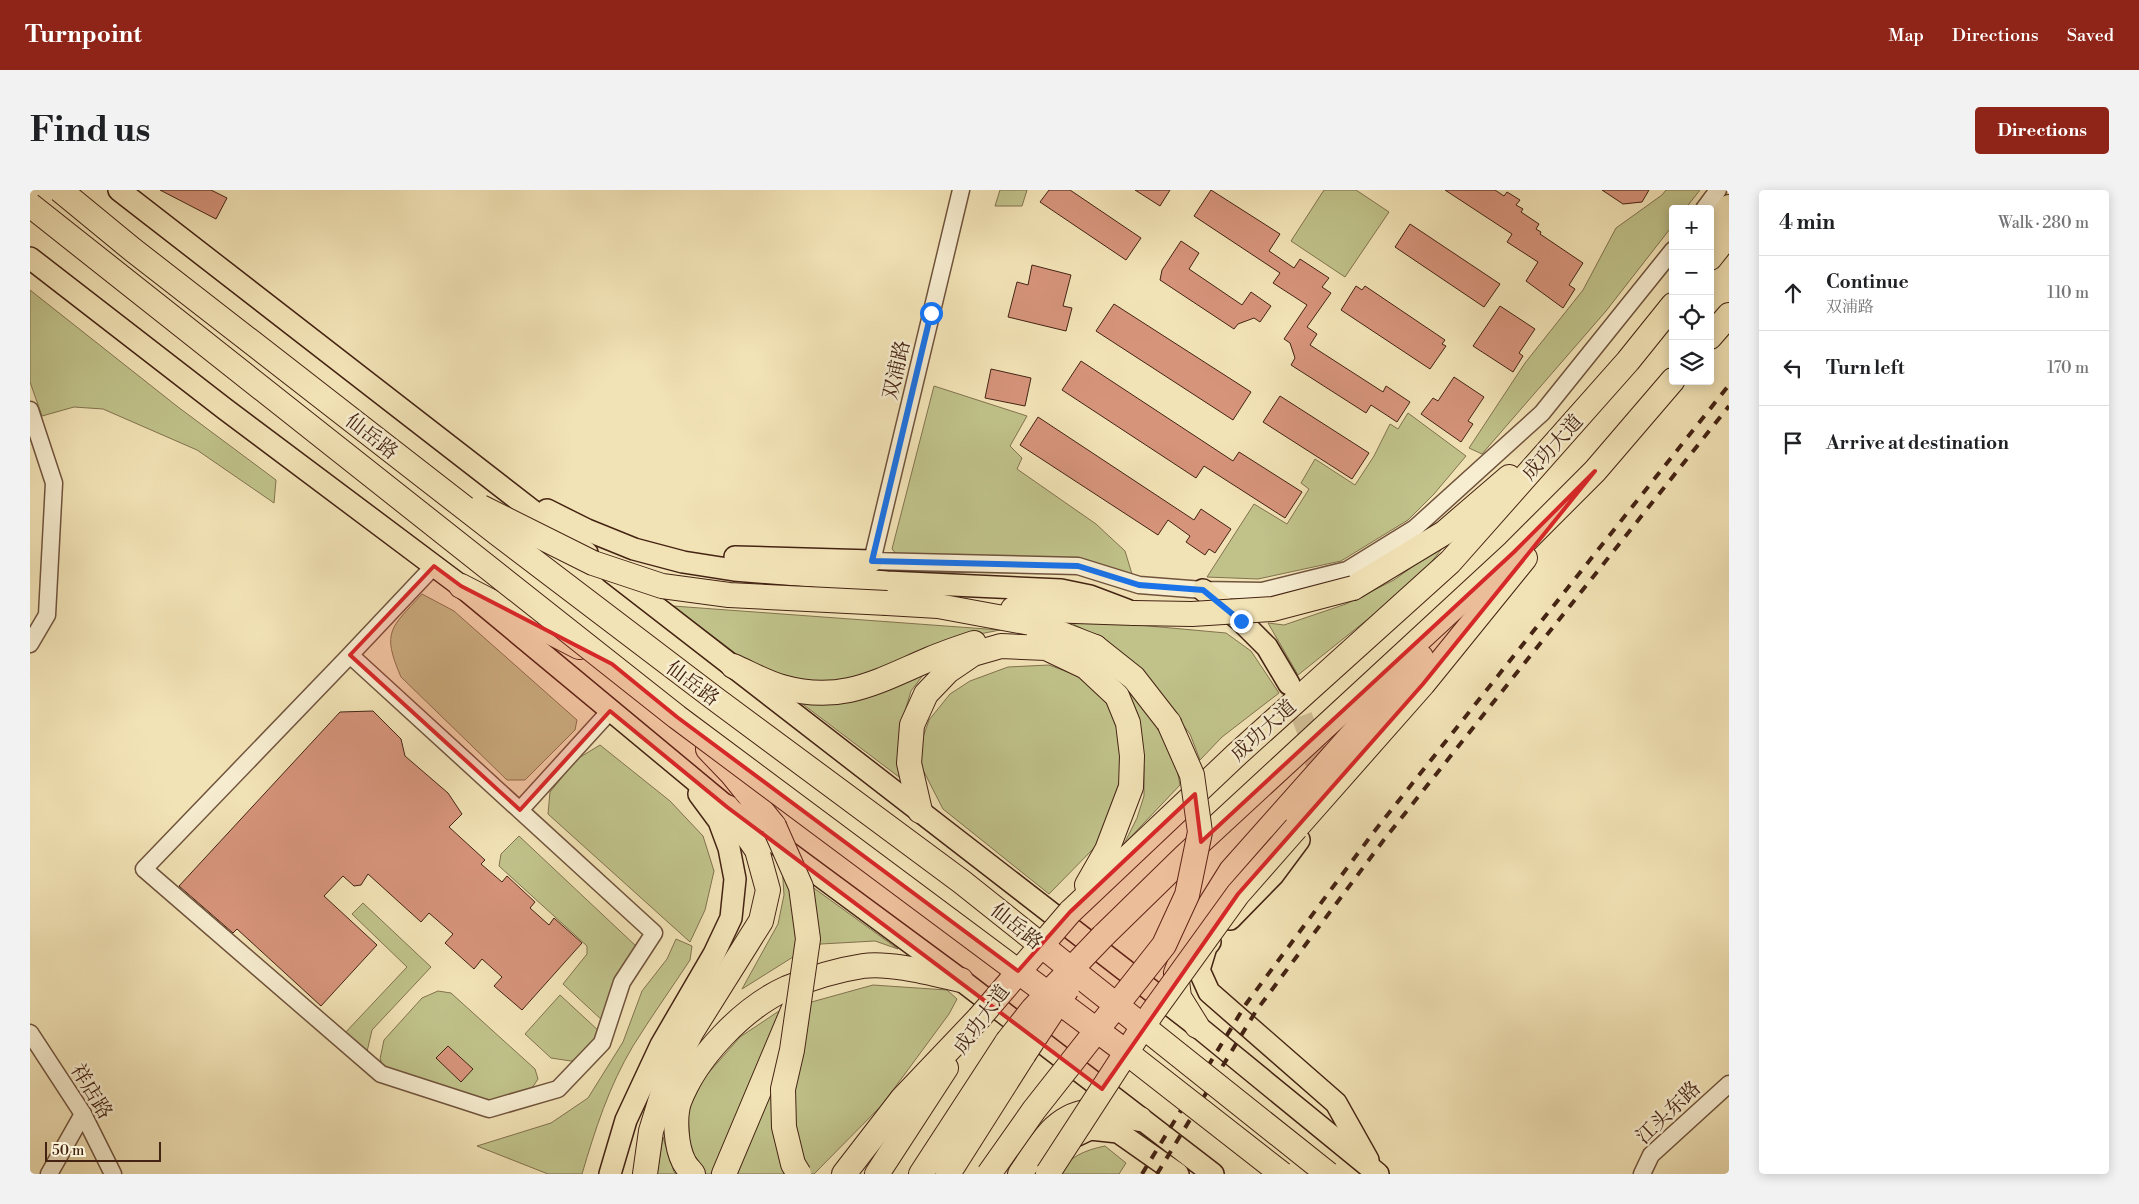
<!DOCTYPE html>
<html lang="en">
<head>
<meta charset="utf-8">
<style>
  body { margin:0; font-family:"Libre Bodoni","Noto Serif SC",serif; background:#f2f2f2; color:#202124 }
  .controls { position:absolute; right:15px; top:15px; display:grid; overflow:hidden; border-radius:5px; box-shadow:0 2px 12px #0003 }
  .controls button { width:45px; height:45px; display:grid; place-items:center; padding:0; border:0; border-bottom:1px solid #e0e0e0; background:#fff; color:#202124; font:25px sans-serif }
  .scale { position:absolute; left:15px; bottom:12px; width:116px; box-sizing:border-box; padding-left:5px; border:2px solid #442313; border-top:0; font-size:14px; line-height:18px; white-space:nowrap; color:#442313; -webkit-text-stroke:4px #f7edd0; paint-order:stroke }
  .stop { position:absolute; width:15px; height:15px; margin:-11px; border:4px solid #1a73e8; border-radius:50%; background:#fff }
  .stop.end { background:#1a73e8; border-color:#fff; box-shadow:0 1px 5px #0008 }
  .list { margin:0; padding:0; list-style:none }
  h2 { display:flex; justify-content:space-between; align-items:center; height:65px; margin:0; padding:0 20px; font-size:21px }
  h2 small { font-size:16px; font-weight:400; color:#757577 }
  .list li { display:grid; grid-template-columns:32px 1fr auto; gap:15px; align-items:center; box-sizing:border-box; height:75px; padding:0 20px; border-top:1px solid #e0e0e0 }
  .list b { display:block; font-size:19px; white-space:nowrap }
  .list p { margin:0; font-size:16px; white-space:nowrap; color:#757577 }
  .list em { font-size:16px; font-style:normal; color:#757577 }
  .icon { flex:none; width:28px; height:28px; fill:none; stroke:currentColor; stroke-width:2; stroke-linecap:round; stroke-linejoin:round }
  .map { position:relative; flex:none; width:1699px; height:984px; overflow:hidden; border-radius:5px }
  header { display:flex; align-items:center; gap:30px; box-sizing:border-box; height:70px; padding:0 25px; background:#8f2418; color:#fff }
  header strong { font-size:24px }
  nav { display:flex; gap:28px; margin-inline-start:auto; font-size:18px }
  .intro { display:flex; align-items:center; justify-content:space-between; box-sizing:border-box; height:120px; padding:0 30px }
  h1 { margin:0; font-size:35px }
  .button { padding:12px 22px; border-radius:5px; background:#8f2418; color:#fff; font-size:18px; font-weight:700 }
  main { display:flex; gap:30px; padding:0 30px }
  aside { flex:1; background:#fff; border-radius:5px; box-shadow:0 2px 12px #0003 }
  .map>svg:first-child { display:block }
</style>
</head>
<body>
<header>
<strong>Turnpoint</strong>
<nav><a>Map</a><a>Directions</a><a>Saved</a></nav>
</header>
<div class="intro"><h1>Find us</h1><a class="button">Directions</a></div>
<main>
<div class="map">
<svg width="1699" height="984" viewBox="0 0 1699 984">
  <rect width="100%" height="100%" fill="#f2e3b6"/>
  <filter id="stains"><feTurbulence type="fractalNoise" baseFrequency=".004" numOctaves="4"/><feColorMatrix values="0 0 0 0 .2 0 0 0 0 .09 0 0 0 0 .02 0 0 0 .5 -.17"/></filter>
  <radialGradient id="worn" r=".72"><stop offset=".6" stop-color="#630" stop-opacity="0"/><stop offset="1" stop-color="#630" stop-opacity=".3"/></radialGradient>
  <g fill="#c0c28a" stroke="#82724e">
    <path d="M970 0H997L992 16H965Z"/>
    <path d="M1294 0H1326L1359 22 1315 87 1261 51Z"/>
    <path d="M1636 0H1670L1655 19H1643V35L1576 121 1452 264 1439 258 1495 173 1553 100 1586 38 1632 5Z"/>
    <path d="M0 100 148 217 246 290 244 313 167 260 73 219 44 217 12 226 0 192Z"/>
    <path d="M904 196 997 226 980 256 992 268 987 279 1066 334 1095 361 1102 384 882 382 862 359Z"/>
    <path d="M1378 223 1436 266 1404 304 1378 330 1311 371 1228 389 1177 387 1224 314 1257 334 1279 299 1271 293 1285 269 1325 295 1344 266 1360 234 1368 239Z"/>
    <path d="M1418 351 1388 389 1268 485 1238 433 1254 435 1316 414 1364 390Z"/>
    <path d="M392 404 424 421 547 530 545 540 495 590H477L371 487C351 441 361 438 392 404Z"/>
    <path d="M643 416 970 440 934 447 906 468 881 501 870 538 869 587Z"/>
    <path d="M1031 428 1196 443 1221 461 1249 503 1192 547 1170 570 1160 544 1106 474 1069 447Z"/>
    <path d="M1062 469 1099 497 1125 529 1144 564 1150 595 1094 654 1107 628 1114 606V577L1108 541Z"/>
    <path d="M1019 475 1051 487 1079 516 1092 545V585L1067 655 1019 704 913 619 892 578 890 556 899 530 920 504 940 491 978 477Z"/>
    <path d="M570 555 640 611 673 646 684 681 675 720 660 752 518 624 520 602 547 569Z"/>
    <path d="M489 646 607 757 573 831 533 794 557 764V756L469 676 471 664Z"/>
    <path d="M752 675 868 759 845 751 791 754 763 767 712 799 748 734 754 705Z"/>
    <path d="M333 713 401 777 342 840 336 866 314 844 377 777 322 724Z"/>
    <path d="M646 749 662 756 660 770C641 799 621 827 603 856 579 896 565 940 552 984H518L447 956 521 933 558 908 593 852 612 801 637 769Z"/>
    <path d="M843 795 917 800 927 809 919 824 852 915 784 984H675L660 959 658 921 674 888 710 847 749 821Z"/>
    <path d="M408 801 421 803 505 879 508 889 500 901 458 915 354 878 350 869 354 850 392 808Z"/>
    <path d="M530 805 570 842 553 867 541 871 521 868 495 844Z"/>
    <path d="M633 947 644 982 646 984H627Z"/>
    <path d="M1075 956 1096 973 1089 984H1027C1039 967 1055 960 1075 956Z"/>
  </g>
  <g fill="#d6947b" stroke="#442313">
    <path d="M130 0H181L197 8 186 29Z"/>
    <path d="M1019 0H1040L1111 48 1096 70 1010 12Z"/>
    <path d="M1105 0H1140L1130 16Z"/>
    <path d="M1181 0 1250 44 1239 61 1264 78 1270 69 1299 88 1292 97 1301 103 1277 137 1287 144 1280 155 1353 202 1356 196 1380 212 1367 232 1341 215 1336 223 1261 175 1265 168 1260 153 1254 149 1277 115 1243 93 1250 83 1164 26Z"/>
    <path d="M1415 0H1465L1474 6 1477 2 1490 10 1486 15 1493 19 1491 22 1509 34 1506 39 1511 42 1510 44 1553 73 1539 95 1545 99 1533 118 1496 91 1508 72 1477 52 1482 44Z"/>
    <path d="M1572 0H1619L1612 12 1593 14Z"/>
    <path d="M1380 34 1470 94 1454 117 1365 57Z"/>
    <path d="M1151 51 1169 63 1159 79 1212 115 1221 102 1241 116 1230 132 1224 128 1208 134 1204 139 1130 90 1132 80Z"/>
    <path d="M1002 75 1041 85 1033 116 1042 118 1036 141 978 127 987 92 998 95Z"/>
    <path d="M1326 96 1332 100 1335 96 1415 150 1412 154 1416 156 1400 179 1311 120Z"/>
    <path d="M1084 114 1221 202 1203 230 1066 141Z"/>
    <path d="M1470 116 1505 139 1489 163 1493 166 1483 182 1443 156Z"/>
    <path d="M1051 171 1203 271 1209 262 1272 302 1255 328 1174 276 1166 288 1032 200Z"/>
    <path d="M961 179 1001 188 995 216 955 208Z"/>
    <path d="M1424 187 1454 207 1438 231 1443 234 1431 252 1391 224 1403 208 1408 211Z"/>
    <path d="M1250 206 1339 263 1322 289 1233 232Z"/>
    <path d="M1008 227 1164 330 1171 319 1201 339 1185 363 1179 359 1175 365 1156 352 1160 346 1138 330 1128 345 990 255Z"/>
    <path d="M343 521 371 549 375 566 418 603 432 624 419 637 455 670 451 674 472 692 477 686 505 712 500 718 519 735 524 728 552 753 492 820 464 796 472 787 452 769 444 779 415 753 423 744 399 723 391 732 338 684 331 695 324 696 313 686 294 706 347 755 291 816 207 739 203 743 149 696 310 522Z"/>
    <path d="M418 856 443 879 431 892 406 868Z"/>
  </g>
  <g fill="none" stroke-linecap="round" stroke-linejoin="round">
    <path stroke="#cfbd95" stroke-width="21" stroke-dasharray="21 11" stroke-linecap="butt" d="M1260 496 1286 563 1285 595"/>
    <g stroke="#70533c" stroke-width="19">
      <g id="minor">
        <path d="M931 0 842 371 1048 376 1109 395 1173 400 1232 401 1317 380 1385 338 1512 223 1643 60"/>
        <path d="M1674 19 1688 0"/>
        <path d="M0 220 24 293 17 425 0 454"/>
        <path d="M320 465 114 679 351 884 459 919 528 899 572 853 592 792 624 743 320 465 404 376"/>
        <path d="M490 620 580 521"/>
        <path d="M0 843 53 924 83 984"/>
        <path d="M19 984 53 924"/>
        <path d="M1612 984 1621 965 1699 894"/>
      </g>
    </g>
    <g stroke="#442313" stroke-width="24">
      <g id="major">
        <path d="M89 0 557 363"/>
        <path d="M0 68 195 219 431 396 697 617 931 790 1183 984"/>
        <path d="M517 320 557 340 604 359 653 372 704 380 857 392 1031 400 1060 406 1097 420"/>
        <path d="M705 367 842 371"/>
        <path d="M581 382 1167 836 1348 984"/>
        <path d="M1173 400 1211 431 1237 457 1259 494"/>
        <path d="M1200 729 1243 685 1269 650"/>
        <path d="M1180 752 1176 757 1169 780 1179 802 1306 913 1338 970"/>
        <path d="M1035 951 1060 939 1088 942 1148 984"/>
        <path d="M580 984 596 930 631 855 684 764 701 728 705 689 699 658 689 631 669 604"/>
      </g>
    </g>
    <g stroke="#442313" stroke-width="26">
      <g id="highway">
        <path d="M1680 46 1699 17"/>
        <path d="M1680 68 1699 44"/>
        <path d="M1680 147 1699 125"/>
        <path d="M431 396 549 457"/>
        <path d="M1323 398 1414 343 1479 287"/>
        <path d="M857 413 908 416 1006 434 1065 457 1104 488 1139 533"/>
        <path d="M983 419 1104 423"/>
        <path d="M1009 445 1065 457"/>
        <path d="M703 476C719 483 735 492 752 497 812 514 848 491 900 469 914 463 929 458 944 453"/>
        <path d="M678 559 702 584 744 636"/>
        <path d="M890 621 879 573 882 535 896 504 918 481 943 464 971 456 1016 458 1056 477 1087 506 1098 533 1102 566 1101 597 1077 660 1057 695"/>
        <path d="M1266 638 1393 494 1495 368"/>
        <path d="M1040 722 1205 566 1420 372 1598 171 1643 115"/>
        <path d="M1073 746 1154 667 1484 362 1565 281 1643 190"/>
        <path d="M1167 836 1149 807 1146 783 1161 745 1201 681 1391 467"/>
        <path d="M615 984 621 941 637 889 662 841 731 731 738 700 727 660 697 617"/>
        <path d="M663 984C660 980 656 976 654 972 646 957 644 928 649 912 666 867 713 818 757 798 781 788 807 780 833 776 860 772 904 784 931 790"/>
        <path d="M694 984 764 818"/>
        <path d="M814 984 872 909 949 828"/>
        <path d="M847 984 916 878"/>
        <path d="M891 984 977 852"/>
        <path d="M918 984 994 864"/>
        <path d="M990 984C1010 955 1025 923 1064 921 1078 920 1096 926 1110 929"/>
      </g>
    </g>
    <use href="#minor" stroke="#f7edd0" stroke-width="16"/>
    <use href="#major" stroke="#f2e3b6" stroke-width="21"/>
    <use href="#highway" stroke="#f2e3b6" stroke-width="24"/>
    <g stroke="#442313" stroke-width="4" stroke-dasharray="9 9" stroke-linecap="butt">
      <path d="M1112 984 1216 814 1343 643 1699 195"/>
      <path d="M1127 984 1226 821 1353 651 1699 216"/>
    </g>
    <g stroke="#442313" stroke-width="26" stroke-linecap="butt">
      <g id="highway-bridge">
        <path d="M30 0 103 60 467 343 684 508 932 692 1298 984"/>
        <path d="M0 15 647 527 1092 859 1252 984"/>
        <path d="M451 317 563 373 632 396 699 405 857 413"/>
        <path d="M1104 423 1162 424 1243 419 1323 398"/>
        <path d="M744 636 771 697 778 749 762 860 753 899 754 937 763 974 769 984"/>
        <path d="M949 828 1040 722"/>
        <path d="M977 852 1003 819 1073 746"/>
        <path d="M994 864 1037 799"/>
        <path d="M1018 983 1122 823 1208 704 1266 638"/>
        <path d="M959 984 1004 920 1134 755 1157 705 1170 642 1162 585 1139 533"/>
      </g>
    </g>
    <use href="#highway-bridge" stroke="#f2e3b6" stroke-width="24"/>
  </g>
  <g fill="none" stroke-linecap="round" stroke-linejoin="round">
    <path stroke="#1a73e8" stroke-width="6" d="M901 123 842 371 1048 376 1109 395 1173 400 1211 431"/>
  </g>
  <path fill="#d62828" fill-opacity="0.2" stroke="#d62828" stroke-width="4" stroke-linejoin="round" d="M1565 281 1393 494 1208 704 1072 899 697 617 580 521 490 620 320 465 404 376 431 396 582 474 647 527 988 781 1040 722 1165 604 1171 652 1484 362Z"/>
  <g text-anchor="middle" stroke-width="5" stroke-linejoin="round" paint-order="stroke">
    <g font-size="20" fill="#442313" stroke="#f7edd0">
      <text transform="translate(866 180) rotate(-77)" y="7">双浦路</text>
      <text transform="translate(342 246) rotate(38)" y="7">仙岳路</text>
      <text transform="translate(1522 257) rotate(-48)" y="7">成功大道</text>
      <text transform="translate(663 493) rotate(37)" y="7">仙岳路</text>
      <text transform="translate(1233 540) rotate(-42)" y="7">成功大道</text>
      <text transform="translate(987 736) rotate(39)" y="7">仙岳路</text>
      <text transform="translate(951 829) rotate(-54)" y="7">成功大道</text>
      <text transform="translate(62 901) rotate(59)" y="7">祥店路</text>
      <text transform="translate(1638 922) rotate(-44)" y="7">江头东路</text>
    </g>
  </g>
  <rect width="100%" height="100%" filter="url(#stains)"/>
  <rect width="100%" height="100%" fill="url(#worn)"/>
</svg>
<div class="controls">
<button>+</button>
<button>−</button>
<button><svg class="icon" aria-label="locate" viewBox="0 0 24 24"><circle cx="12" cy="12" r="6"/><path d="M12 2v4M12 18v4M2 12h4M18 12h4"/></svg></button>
<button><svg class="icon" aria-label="layers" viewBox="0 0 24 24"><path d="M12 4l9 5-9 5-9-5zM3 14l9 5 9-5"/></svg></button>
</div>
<div class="scale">50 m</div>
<div class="stop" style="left:901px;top:123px"></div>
<div class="stop end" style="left:1211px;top:431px"></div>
</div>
<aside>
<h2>4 min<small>Walk · 280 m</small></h2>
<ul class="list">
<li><svg class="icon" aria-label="ahead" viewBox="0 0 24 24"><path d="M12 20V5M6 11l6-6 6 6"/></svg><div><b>Continue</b><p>双浦路</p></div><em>110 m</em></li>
<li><svg class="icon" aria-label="left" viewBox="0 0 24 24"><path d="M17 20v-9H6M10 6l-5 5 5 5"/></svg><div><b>Turn left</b></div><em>170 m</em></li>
<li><svg class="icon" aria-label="arrive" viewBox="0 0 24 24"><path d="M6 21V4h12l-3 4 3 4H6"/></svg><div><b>Arrive at destination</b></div></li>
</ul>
</aside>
</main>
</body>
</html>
